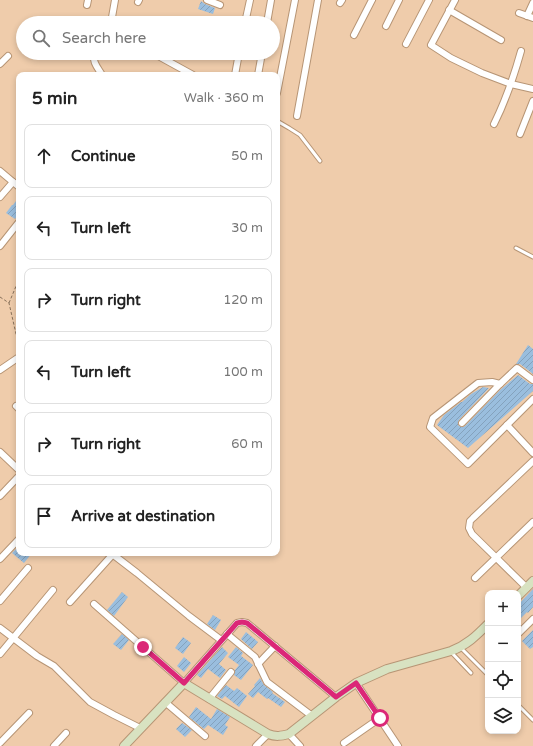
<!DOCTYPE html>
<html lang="en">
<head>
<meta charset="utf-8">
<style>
  body { margin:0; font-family:"Varela Round",sans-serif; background:#f2f2f2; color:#222 }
  .controls { position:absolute; right:12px; bottom:12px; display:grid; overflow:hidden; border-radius:8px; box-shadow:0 2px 6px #0003 }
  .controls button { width:36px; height:36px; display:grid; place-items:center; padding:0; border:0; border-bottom:1px solid #e0e0e0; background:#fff; color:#222; font:20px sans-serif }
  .stop { position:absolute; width:12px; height:12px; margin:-9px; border:3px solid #db2777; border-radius:50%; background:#fff }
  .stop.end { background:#db2777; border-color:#fff; box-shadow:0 1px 4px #0008 }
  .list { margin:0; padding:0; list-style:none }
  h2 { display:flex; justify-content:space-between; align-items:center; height:52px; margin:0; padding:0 16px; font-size:17px }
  h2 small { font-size:13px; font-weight:400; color:#767676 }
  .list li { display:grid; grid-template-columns:26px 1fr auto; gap:12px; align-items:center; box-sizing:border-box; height:64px; margin:0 8px 8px; padding:0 8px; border:1px solid #e0e0e0; border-radius:8px }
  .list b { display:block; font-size:15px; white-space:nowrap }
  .list em { font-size:13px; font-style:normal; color:#767676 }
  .icon { flex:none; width:22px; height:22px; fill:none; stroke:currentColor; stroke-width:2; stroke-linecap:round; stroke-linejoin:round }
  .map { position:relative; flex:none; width:533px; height:746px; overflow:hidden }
  .search { position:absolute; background:#fff; box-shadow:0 2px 6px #0003; left:16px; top:16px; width:264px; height:44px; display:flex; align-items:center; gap:10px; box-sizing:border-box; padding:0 14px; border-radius:22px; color:#767676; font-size:15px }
  .panel { position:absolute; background:#fff; box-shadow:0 2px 6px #0003; left:16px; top:72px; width:264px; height:484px; border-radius:8px }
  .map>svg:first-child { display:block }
</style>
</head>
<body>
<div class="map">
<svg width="533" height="746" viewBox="0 0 533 746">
  <defs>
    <pattern id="building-hatch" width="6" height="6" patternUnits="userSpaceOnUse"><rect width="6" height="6" fill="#9abede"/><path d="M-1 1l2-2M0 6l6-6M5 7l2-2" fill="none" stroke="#84a2bd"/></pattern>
  </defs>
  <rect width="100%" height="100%" fill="#efccab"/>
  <g fill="url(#building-hatch)">
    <path d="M201 1 205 4 215 8 213 14 198 9Z"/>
    <path d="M19 197V213L15 219 6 213 12 205H13Z"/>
    <path d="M528 345 533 349V374L520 364H516Z"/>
    <path d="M518 375 530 384H533V391L468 448 437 425 444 415 461 402H462L471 394 483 387 489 388 459 420 458 424 459 426 463 427 465 426 500 390Z"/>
    <path d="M19 546V553H32L24 563 12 553Z"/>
    <path d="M533 589V607L528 613 527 612 518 621V605Z"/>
    <path d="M122 592 128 597 114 616 107 610Z"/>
    <path d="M213 615 221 620 215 630 207 624Z"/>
    <path d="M533 630V647L530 649 522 641Z"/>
    <path d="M246 632 258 642 252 649 241 639Z"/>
    <path d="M122 634 129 640 121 650 113 644Z"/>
    <path d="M183 637 191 643 183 654 175 648Z"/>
    <path d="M222 647 228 653 219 664 226 670 220 678 208 669 201 678 197 675Z"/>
    <path d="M236 647 243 653 241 656 253 665 241 680 234 675 235 672V670L239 665 228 657Z"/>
    <path d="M184 657 191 663 184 672 177 666Z"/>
    <path d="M260 678 264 685 273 692 272 693 285 702 281 707 268 698 267 699 258 692 253 698 248 694 255 686 254 685Z"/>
    <path d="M226 685 234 691 237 688 247 696 239 707 225 696 222 699 217 696Z"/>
    <path d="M196 707 211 719 217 709 230 717 225 725 228 727 223 735 208 725 204 729 189 717Z"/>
    <path d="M182 723 192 730 185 737 176 729Z"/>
  </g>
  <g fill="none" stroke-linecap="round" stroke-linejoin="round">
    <g stroke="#b79575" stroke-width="5">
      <g id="lane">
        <path d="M277 121 289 128 300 135 320 161"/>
        <path d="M516 248 533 257"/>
        <path d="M460 647 488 675"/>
        <path d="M452 653 471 673"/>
        <path d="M518 705 533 720"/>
      </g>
    </g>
    <g stroke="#b79575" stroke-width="8">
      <g id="street">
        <path d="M207 0 220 5"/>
        <path d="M455 0 431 45 451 58 482 73 511 84 533 89"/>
        <path d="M138 2 139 0"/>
        <path d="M340 3 342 0"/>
        <path d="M87 5 88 0"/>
        <path d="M449 10 501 40"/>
        <path d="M519 13 533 18"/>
        <path d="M527 16 533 3"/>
        <path d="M111 23 115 0"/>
        <path d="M245 23 250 0"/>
        <path d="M267 23 271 0"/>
        <path d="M386 26 399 0"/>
        <path d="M354 35 372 0"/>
        <path d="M406 44 429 0"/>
        <path d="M94 53C92 62 98 68 102 75"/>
        <path d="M153 53 193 75"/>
        <path d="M0 64 8 56"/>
        <path d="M235 75 239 53"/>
        <path d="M258 75 262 53"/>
        <path d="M277 93 295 0"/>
        <path d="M297 116 318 0"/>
        <path d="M494 124C506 100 514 76 521 51"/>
        <path d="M520 134 533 101"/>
        <path d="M0 171 19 187"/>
        <path d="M0 197 13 182"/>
        <path d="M0 246 19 222"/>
        <path d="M0 370 19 357"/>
        <path d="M533 380 517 368 500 384 492 382 478 383 433 418 430 427 468 464 533 399"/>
        <path d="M16 406 19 409"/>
        <path d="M462 423 500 384"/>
        <path d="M507 425 533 453"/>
        <path d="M0 452 19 470"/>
        <path d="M0 496 19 476"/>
        <path d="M111 553 137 573 189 616 221 640"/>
        <path d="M0 559 19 539"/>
        <path d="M475 578 533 522"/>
        <path d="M527 588 472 534 469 528 470 521 473 518 533 461"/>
        <path d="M0 601 28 568"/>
        <path d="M70 602 114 553"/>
        <path d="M94 604 184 683 237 623 242 622 247 623 336 697"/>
        <path d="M0 628 37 656 54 666 90 702 114 715 140 728"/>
        <path d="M227 634 255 657 267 682 312 716"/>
        <path d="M518 634 533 619"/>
        <path d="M0 654 53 590"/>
        <path d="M258 664 275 646"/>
        <path d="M356 683 398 746"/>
        <path d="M209 699 231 672"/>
        <path d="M165 702 205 736"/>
        <path d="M289 734 300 746"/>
        <path d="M0 743 29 713"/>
        <path d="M344 743 380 718"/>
        <path d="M54 746 66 733"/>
        <path d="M256 746 268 734"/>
      </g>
    </g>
    <g stroke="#b79575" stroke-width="10">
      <g id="secondary">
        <path d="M518 596 533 581"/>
        <path d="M124 746 184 683 268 734C276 737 281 736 289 734L336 697 356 683 387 669 451 651C467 645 476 636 488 624"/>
      </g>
    </g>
    <g stroke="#88715a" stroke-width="1" stroke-dasharray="3 2" stroke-linecap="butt">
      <path d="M0 297 9 303 19 347"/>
      <path d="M9 303 19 279"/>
    </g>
    <use href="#lane" stroke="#fff" stroke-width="3"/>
    <use href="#street" stroke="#fff" stroke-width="6"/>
    <use href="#secondary" stroke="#d8e2c1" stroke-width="8"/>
  </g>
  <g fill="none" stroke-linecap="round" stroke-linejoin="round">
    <path stroke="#db2777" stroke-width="5" d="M143 647 184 683 237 623 242 622 247 623 336 697 356 683 380 718"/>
  </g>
</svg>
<div class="controls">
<button>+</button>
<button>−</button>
<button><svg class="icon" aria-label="locate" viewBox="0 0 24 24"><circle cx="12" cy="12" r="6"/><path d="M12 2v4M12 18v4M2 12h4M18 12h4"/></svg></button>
<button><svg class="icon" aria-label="layers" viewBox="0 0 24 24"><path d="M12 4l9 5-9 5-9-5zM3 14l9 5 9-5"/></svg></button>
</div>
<div class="stop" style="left:380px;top:718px"></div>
<div class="stop end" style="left:143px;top:647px"></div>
<div class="search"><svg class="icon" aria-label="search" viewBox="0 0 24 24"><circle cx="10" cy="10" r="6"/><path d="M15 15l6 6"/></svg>Search here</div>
<section class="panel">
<h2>5 min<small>Walk · 360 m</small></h2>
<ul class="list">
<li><svg class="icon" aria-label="ahead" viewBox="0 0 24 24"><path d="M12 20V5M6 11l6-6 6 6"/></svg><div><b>Continue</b></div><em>50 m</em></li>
<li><svg class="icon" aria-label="left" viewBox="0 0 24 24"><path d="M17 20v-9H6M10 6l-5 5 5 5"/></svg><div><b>Turn left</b></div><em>30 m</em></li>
<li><svg class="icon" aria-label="right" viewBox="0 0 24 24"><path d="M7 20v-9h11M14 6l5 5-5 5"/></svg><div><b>Turn right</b></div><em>120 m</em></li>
<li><svg class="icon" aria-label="left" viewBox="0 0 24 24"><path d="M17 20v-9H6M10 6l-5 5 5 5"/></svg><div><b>Turn left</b></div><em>100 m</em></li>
<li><svg class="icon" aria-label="right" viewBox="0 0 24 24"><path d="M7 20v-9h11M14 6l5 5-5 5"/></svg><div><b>Turn right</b></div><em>60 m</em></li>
<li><svg class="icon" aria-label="arrive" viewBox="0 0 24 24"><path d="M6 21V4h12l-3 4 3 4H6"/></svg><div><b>Arrive at destination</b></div></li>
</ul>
</section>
</div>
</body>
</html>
